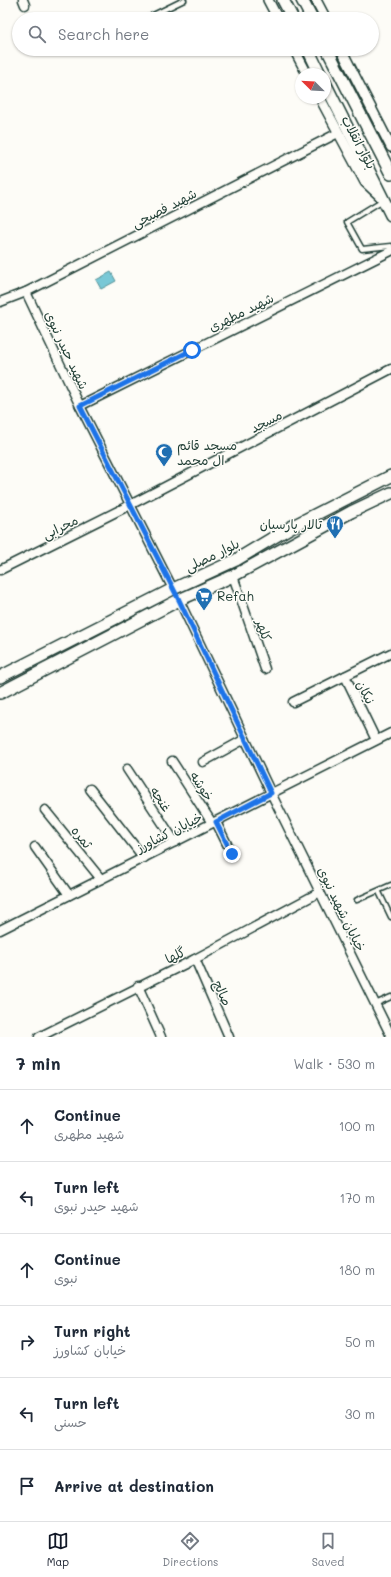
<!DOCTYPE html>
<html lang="en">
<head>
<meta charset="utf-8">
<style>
  body { margin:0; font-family:Mali,"Playpen Sans Arabic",sans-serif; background:#f2f2f3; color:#1f2937 }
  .compass { position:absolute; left:295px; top:68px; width:36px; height:36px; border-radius:50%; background:#fff; box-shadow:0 1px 3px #0004; rotate:294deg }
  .stop { position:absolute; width:12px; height:12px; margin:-9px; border:3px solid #1a73e8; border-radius:50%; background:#fff }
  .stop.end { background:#1a73e8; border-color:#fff; box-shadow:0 1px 4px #0008 }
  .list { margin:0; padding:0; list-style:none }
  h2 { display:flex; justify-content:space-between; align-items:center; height:52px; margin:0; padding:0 16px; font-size:17px }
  h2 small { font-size:13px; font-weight:400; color:#747a83 }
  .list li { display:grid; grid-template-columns:26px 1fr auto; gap:12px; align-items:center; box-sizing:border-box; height:72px; padding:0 16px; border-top:1px solid #e0e1e3 }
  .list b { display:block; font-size:15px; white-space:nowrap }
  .list p { margin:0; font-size:13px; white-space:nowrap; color:#747a83 }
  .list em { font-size:13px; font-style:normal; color:#747a83 }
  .icon { flex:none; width:22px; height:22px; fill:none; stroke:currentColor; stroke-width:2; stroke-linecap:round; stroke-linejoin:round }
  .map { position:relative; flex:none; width:391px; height:1037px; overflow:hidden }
  .search { position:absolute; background:#fff; box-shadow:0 1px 3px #0004; left:12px; right:12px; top:12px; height:44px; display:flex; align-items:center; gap:10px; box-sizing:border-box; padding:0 14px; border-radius:22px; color:#747a83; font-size:15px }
  .sheet { height:484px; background:#fff }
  nav { display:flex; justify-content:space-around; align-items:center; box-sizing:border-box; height:56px; border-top:1px solid #e0e1e3; background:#fff; font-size:11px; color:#747a83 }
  nav a { display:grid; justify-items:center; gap:2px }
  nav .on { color:#111827 }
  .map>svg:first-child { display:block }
</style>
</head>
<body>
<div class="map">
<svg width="391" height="1037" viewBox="0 0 391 1037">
  <rect width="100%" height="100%" fill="#fdfcf7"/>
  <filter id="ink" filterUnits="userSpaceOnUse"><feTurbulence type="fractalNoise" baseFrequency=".025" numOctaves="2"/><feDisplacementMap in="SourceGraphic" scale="8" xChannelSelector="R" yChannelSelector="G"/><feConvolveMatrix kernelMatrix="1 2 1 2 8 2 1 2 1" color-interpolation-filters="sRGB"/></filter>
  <g filter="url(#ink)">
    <path fill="#79c8d6" stroke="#559095" d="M111 272 116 281 101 289 96 280Z"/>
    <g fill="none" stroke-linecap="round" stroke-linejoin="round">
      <g stroke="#1f3d34" stroke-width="7">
        <g id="service">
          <path d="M145 19 184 0"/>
          <path d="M383 200 347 222 362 249 391 246"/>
          <path d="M379 892 391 917"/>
          <path d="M357 900 391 885"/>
          <path d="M375 1004 391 997"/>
        </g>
      </g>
      <g stroke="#1f3d34" stroke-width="11">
        <g id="minor">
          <path d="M23 0 25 5"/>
          <path d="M26 292 80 406 173 589"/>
          <path d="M0 302 26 292 338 133"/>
          <path d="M80 406 391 251"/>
          <path d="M0 570 130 505 391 369"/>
          <path d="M233 576 265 669"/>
          <path d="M179 600 271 793 391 1036"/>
          <path d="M345 676 376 740"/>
          <path d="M293 702 391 653"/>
          <path d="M172 761 212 823"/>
          <path d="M203 762 245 739"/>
          <path d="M127 769 175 842"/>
          <path d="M90 789 144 858"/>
          <path d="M45 810 101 879"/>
          <path d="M216 822 232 854"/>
          <path d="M35 847 69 895"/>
          <path d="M0 930 391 733"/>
          <path d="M195 959 229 1037"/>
          <path d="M138 986 161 1037"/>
          <path d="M39 1037 195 959 320 892"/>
        </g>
      </g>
      <g stroke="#1f3d34" stroke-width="12">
        <g id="tertiary">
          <path d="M268 0 278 19"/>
          <path d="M316 0 326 19"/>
          <path d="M294 49 307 74"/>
          <path d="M341 49 391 147"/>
          <path d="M320 98 365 182 380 196"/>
        </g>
      </g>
      <g stroke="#1f3d34" stroke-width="14">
        <g id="secondary">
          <path d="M283 0 293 19"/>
          <path d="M302 0 312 19"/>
          <path d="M308 49 320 74"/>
          <path d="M327 49 391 174"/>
          <path d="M325 83 391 215"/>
          <path d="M0 677 173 589 236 560 291 527 391 476"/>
          <path d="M0 693 179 600 233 576 351 512 391 493"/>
        </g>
      </g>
      <use href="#service" stroke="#fdfcf7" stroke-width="4"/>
      <use href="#minor" stroke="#fdfcf7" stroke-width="8"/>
      <use href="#tertiary" stroke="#fdfcf7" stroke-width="9"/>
      <use href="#secondary" stroke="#fdfcf7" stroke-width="11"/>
    </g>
  </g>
  <g fill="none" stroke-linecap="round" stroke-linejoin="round" filter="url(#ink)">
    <path stroke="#1a73e8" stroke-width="5" d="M192 350 80 406 179 600 271 793 216 822 232 854"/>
  </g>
  <defs>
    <g id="mosque-pin" transform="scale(0.9)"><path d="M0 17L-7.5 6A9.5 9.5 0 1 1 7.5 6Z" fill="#1f6fb2" stroke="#fdfcf7"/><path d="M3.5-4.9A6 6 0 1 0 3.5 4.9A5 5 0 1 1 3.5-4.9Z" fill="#fff"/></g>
    <g id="restaurant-pin" transform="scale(0.9)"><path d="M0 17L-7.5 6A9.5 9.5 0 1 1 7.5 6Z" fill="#1f6fb2" stroke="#fdfcf7"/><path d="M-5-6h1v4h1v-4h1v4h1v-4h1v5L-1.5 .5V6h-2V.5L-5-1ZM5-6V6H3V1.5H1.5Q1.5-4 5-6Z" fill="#fff"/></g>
    <g id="supermarket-pin" transform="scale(0.9)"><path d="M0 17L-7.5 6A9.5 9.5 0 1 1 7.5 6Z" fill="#1f6fb2" stroke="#fdfcf7"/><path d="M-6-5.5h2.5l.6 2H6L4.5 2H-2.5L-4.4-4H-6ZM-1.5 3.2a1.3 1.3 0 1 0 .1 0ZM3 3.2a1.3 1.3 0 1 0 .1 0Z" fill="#fff"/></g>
  </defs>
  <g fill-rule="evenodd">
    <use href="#mosque-pin" x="164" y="452"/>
    <use href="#restaurant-pin" x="335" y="524"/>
    <use href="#supermarket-pin" x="204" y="596"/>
  </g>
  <g text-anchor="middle" stroke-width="3" stroke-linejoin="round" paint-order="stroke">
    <g font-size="13" fill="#1f3d34" stroke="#fdfcf7">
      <text transform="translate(359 142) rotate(62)" y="5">بلوار انقلاب</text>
      <text transform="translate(164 208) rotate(-27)" y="5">شهید فصیحی</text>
      <text transform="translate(241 312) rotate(-26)" y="5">شهید مطهری</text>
      <text transform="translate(67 350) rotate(65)" y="5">شهید حیدر نبوی</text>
      <text transform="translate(266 421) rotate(-28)" y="5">مسجد</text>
      <text transform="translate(60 527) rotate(-26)" y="5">محرابی</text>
      <text transform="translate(212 555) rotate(-26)" y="5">بلوار مصلی</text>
      <text transform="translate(264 630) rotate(71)" y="5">کلهر</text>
      <text transform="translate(366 692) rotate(63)" y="5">نیکان</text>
      <text transform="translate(202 786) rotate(57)" y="5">خوشه</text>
      <text transform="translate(161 799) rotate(57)" y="5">غنچه</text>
      <text transform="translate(169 832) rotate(-27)" y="5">خیابان کشاورز</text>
      <text transform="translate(82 837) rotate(51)" y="5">ثمره</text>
      <text transform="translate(342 909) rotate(64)" y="5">خیابان شهید نبوی</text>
      <text transform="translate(175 955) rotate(-26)" y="5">گلها</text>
      <text transform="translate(223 993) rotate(66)" y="5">صالح</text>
    </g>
    <g font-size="13" fill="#1f3d34" stroke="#fdfcf7" text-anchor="start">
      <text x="177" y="450">مسجد قائم<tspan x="177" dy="15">ال محمد</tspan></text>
      <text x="322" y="529" text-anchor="end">تالار پارسیان</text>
      <text x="217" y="601">Refah</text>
    </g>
  </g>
</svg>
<svg class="compass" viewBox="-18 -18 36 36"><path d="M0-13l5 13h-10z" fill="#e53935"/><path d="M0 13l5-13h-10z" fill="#747a83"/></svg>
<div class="stop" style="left:192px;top:350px"></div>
<div class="stop end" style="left:232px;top:854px"></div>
<div class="search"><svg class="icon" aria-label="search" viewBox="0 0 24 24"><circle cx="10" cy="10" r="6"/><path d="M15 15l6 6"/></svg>Search here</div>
</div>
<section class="sheet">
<h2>7 min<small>Walk · 530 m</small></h2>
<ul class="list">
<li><svg class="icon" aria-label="ahead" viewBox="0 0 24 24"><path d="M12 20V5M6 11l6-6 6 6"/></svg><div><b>Continue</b><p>شهید مطهری</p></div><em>100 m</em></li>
<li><svg class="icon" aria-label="left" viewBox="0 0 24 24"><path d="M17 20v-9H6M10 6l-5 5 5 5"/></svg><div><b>Turn left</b><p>شهید حیدر نبوی</p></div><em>170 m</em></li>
<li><svg class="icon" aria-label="ahead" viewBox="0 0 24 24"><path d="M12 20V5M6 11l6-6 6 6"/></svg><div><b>Continue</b><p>نبوی</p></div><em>180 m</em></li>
<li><svg class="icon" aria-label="right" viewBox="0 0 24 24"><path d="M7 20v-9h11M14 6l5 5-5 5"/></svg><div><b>Turn right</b><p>خیابان کشاورز</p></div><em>50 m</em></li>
<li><svg class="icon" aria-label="left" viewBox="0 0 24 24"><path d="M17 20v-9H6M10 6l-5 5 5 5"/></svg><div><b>Turn left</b><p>حسنی</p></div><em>30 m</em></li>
<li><svg class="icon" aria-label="arrive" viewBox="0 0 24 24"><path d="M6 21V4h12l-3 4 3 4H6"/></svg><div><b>Arrive at destination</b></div></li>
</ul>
</section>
<nav>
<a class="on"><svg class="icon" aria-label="map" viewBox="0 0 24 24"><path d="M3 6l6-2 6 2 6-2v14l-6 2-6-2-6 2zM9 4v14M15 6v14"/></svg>Map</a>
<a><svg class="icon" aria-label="directions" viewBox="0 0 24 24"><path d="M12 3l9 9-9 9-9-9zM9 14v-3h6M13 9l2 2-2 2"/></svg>Directions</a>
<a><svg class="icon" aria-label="saved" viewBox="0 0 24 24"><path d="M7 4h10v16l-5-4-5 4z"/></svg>Saved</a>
</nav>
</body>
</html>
